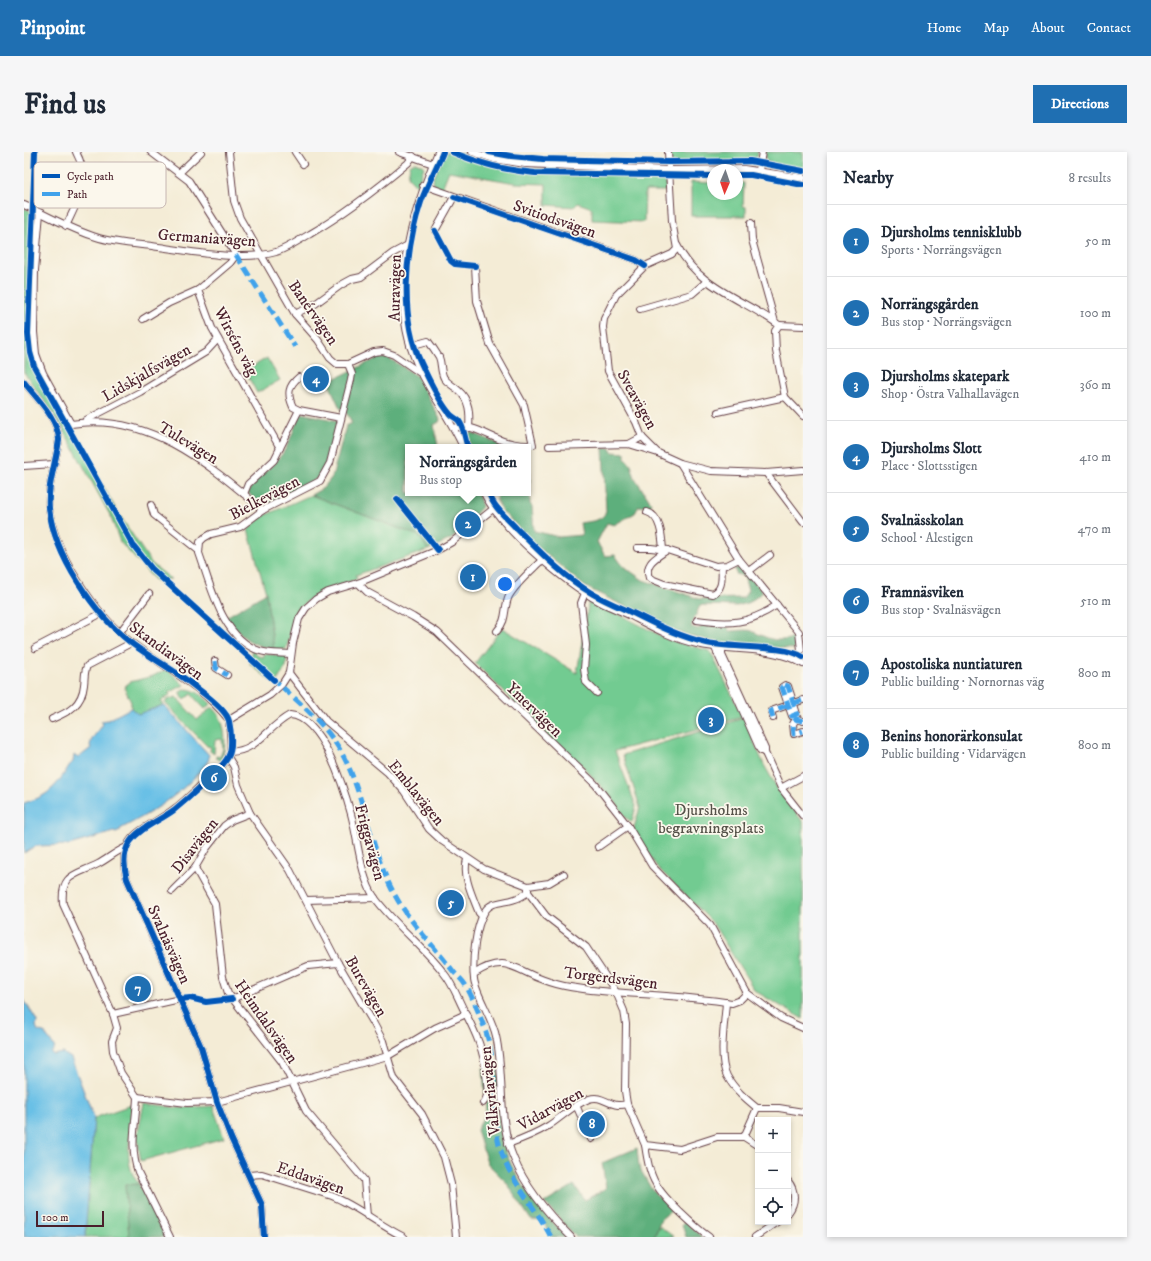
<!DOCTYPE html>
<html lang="en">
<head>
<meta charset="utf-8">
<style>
  body { margin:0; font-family:"IM FELL DW Pica",serif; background:#f6f6f7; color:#1f2937 }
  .controls { position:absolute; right:12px; bottom:12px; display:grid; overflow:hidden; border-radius:0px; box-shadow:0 2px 6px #0003 }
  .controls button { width:36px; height:36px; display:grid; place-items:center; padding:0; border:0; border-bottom:1px solid #e0e1e3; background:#fff; color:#1f2937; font:20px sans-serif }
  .compass { position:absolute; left:683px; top:12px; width:36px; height:36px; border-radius:50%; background:#fff; box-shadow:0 2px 6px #0003; rotate:182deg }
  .scale { position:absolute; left:12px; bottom:10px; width:68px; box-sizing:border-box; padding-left:4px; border:2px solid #4a1f2b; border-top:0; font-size:11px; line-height:14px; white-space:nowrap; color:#4a1f2b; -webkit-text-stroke:3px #fbf7ec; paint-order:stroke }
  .you { position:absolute; left:481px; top:432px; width:14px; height:14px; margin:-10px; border:3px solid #fff; border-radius:50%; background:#1a73e8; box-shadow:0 0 0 6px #1a73e833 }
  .badge { display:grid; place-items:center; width:26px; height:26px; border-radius:50%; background:#1f6fb2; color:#fff; font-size:13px; font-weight:700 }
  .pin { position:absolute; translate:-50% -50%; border:2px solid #fff; box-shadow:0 1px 4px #0006 }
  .popup { position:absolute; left:381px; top:292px; width:126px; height:52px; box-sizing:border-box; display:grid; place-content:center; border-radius:0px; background:#fff; filter:drop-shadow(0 1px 3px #0005); font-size:13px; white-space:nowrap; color:#747a83 }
  .popup b { font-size:15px; color:#1f2937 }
  .popup::after { content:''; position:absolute; left:50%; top:100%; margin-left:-8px; border:8px solid transparent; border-top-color:#fff }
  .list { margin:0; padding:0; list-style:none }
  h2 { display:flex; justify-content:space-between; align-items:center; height:52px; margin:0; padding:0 16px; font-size:17px }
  h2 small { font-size:13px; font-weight:400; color:#747a83 }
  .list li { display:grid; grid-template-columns:26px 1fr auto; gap:12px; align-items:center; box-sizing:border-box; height:72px; padding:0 16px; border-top:1px solid #e0e1e3 }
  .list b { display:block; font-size:15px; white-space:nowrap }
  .list p { margin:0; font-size:13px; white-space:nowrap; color:#747a83 }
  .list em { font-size:13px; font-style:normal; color:#747a83 }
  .icon { flex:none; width:22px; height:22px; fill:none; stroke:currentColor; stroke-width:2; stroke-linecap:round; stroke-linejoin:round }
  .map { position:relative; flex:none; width:779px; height:1085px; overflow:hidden; border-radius:0px }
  header { display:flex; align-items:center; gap:24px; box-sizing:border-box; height:56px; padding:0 20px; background:#1f6fb2; color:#fff }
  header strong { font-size:19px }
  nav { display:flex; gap:22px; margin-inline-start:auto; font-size:14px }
  .intro { display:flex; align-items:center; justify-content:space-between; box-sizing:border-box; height:96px; padding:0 24px }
  h1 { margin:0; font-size:28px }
  .button { padding:10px 18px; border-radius:0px; background:#1f6fb2; color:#fff; font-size:14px; font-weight:700 }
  main { display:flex; gap:24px; padding:0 24px }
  aside { flex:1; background:#fff; border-radius:0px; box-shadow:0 2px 6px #0003 }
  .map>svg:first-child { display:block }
</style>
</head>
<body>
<header>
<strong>Pinpoint</strong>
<nav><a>Home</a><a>Map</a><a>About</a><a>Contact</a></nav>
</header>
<div class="intro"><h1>Find us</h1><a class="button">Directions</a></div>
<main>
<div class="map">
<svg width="779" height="1085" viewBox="0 0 779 1085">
  <rect width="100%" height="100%" fill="#fbf7ec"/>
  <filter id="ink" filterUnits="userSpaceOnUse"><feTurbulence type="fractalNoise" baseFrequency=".025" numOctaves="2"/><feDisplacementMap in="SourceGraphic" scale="8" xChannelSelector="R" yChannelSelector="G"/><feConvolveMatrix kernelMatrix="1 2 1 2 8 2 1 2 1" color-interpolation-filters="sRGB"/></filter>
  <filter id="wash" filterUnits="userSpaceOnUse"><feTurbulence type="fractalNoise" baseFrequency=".012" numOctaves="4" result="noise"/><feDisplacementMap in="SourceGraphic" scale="16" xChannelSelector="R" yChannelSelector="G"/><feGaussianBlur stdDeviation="0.9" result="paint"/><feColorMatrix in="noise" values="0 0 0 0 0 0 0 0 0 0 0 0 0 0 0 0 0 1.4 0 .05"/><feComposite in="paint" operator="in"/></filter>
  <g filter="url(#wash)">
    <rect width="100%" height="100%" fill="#f4ecd6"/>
    <g fill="#72cb91" stroke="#5e755e">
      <path d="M424 0H433L473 12 499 16 638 21 642 28V39H621L620 70 568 68V56L554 51 550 55 522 53V32L491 31 425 19 418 36 410 34 409 26 420 2Z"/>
      <path d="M646 0H734L733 5 728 9 647 11Z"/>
      <path d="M741 0H779V18L743 10Z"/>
      <path d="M391 10 399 13 400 15 393 34 384 25 386 13Z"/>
      <path d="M667 30 689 31V42H713V31H720L719 54 722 55V64H667Z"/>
      <path d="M0 56 11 61 12 65 8 183 21 228 94 361 128 412 147 427 132 429 96 390 87 365 39 277 0 220Z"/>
      <path d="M243 206 256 228 233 241 221 219Z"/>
      <path d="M287 343 395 384 404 398 332 423 333 427C311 435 282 441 272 464 267 475 266 486 262 497L250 498 242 441 224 378 237 365Z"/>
      <path d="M565 447 645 488 686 499 719 565 591 599 612 654 608 670 601 665 593 652 554 609 550 610 451 511 478 476 553 521Z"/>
      <path d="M228 498 234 504 240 505V502L263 504 262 515 251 532 226 512Z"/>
      <path d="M143 517 160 533 145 541 146 543 137 549 140 553 114 562 107 556V550L100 535 106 530 129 524Z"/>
      <path d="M161 537C172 537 180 545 187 552L181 557 167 542 161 548 155 541Z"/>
      <path d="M152 545 173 568 188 555C201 564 205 596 196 609L192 606V604L196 605 199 597 198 587 191 588 190 602 186 599 187 595 183 594 141 551 143 548Z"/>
      <path d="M720 566 740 613 752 634 779 670V867L731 839 688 770 633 715 609 679 616 655 599 603Z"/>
      <path d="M120 951 155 956 189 954 200 986 117 1009 113 986Z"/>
      <path d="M107 953C111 980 95 1008 115 1032L101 1033 105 1085H61L70 966Z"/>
      <path d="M635 1074 650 1085H630Z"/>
    </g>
    <g fill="#5daf7b" stroke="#546753">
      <path d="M360 203 393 224 416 267 415 270 410 273 414 295H384V341H454L458 355 429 386 404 398 395 384 287 343 299 336 308 325 322 274 328 271 324 263 316 256 304 230Z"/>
      <path d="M277 261 315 269 299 320C289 335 256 345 239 354L224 341C231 324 244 319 255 306 267 292 269 276 277 261Z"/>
      <path d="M446 280 483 295H447L444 284Z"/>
      <path d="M579 296H587L588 300 601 301V306L607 313 611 326 627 351 626 355 615 354 611 361 590 373 583 371 573 390 581 404 591 403 599 414 619 428 676 447 719 446 724 439 720 424 712 422 711 416H719L739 440 726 450 713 454 676 453 667 475 675 477 680 471 703 474 706 479C712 479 723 477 728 479 747 488 751 490 772 486L770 497 695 492 646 478 644 476 560 434 510 392 478 359 473 349 472 341H504V323L506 320V352L508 354 510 379 535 385 558 383 556 371C566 369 577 370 582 360Z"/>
      <path d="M242 441 250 498C227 493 215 484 202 465Z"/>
      <path d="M459 916H474C475 935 473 955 476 974 481 1019 513 1054 543 1085H528L519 1069 507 1068 482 1030 463 1011 453 978 462 960Z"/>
      <path d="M613 996 615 1015 628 1038 648 1058 637 1067 630 1085H552L521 1051 550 1033 561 1048 582 1036 578 1011Z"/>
      <path d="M115 1032 142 1085H105L101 1033Z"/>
      <path d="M661 1069 678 1085H662L658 1073Z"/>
    </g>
    <g fill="#69c0e6" stroke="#5a7088">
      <path d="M140 553 185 603C186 609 181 613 177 618 154 645 127 661 96 677V679L92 681 90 680 45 693 12 694 0 701V651C21 645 28 639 40 622 44 616 44 614 49 610L50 603 54 606 67 596 66 594C67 584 75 580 79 572L77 569 84 568 107 556 114 562Z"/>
      <path d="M0 848 13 869 12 874 14 879 20 880 31 896 27 901 30 903 39 901 47 906 70 966 61 1085H0Z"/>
    </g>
  </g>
  <g filter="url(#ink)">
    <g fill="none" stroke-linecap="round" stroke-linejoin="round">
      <g stroke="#643e45" stroke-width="8">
        <g id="minor">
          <path d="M127 0 165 29 212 103 206 111 174 138 188 176 256 296"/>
          <path d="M205 0 210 49 216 66 271 162 294 188 306 206 313 212H324L350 200 359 199 370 203 399 223"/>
          <path d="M271 0 279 12"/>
          <path d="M375 0 409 12"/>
          <path d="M414 0C386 65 363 144 393 212 406 241 426 266 439 295"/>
          <path d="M448 0 470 7 501 12 645 18 720 17 779 26"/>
          <path d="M644 0 648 69 653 97 648 102 621 114 592 143 580 167 579 175 584 219 612 270 618 285 634 301 656 311 715 407 775 480 777 498 772 508"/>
          <path d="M735 18 738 0"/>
          <path d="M155 21 177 0"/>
          <path d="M399 33 612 108 621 114"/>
          <path d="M0 53C25 64 46 77 72 85 90 91 110 92 128 94 163 99 218 110 252 100 264 96 275 88 286 82 322 61 353 37 384 11L389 4"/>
          <path d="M16 61 11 118 10 180 12 202 19 221 47 272C124 260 183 311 239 358"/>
          <path d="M727 71 728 88 751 170"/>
          <path d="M42 74C54 49 67 27 52 0"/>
          <path d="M411 79 430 45"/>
          <path d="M653 93C673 135 719 147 755 173L751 179 752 199 761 245 779 264"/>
          <path d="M616 157 668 142 683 129"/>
          <path d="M271 162 291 152 317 133 328 127 337 125 369 101 384 93"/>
          <path d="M119 167 145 151 174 138"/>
          <path d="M755 173 779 174"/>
          <path d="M386 194 404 189C408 194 412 200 415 205 418 212 416 219 420 226 424 232 429 233 434 238 446 248 446 262 445 276"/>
          <path d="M0 230C12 246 34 266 35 288 32 310 23 334 25 356 30 401 72 464 108 491 141 516 178 534 205 568"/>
          <path d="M275 258 317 266"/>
          <path d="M694 260 761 245"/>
          <path d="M62 268 116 240 182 200 194 187"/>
          <path d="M430 276C449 270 468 288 487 291 494 293 502 293 509 293L500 253 466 192 453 149 451 114"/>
          <path d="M605 292 618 285"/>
          <path d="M525 294 605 292 634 301"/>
          <path d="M656 311 687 319 742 321 779 318"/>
          <path d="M0 314 30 312"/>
          <path d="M742 321 779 370"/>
          <path d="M460 341C478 378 540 430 576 450 587 456 598 459 609 465 630 476 650 487 673 492 707 500 748 493 779 512"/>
          <path d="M220 342 224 332 250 308 275 258 269 255C263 242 264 234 275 225"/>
          <path d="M127 353 130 363 175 399"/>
          <path d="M623 360C637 364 638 385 639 398"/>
          <path d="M613 396H627L643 398 692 414 703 413 715 407"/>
          <path d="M643 398C632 406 620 411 625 426L640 432 689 442C700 436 697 425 698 414"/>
          <path d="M725 419 746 403"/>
          <path d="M334 431 343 440 389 465 413 480 571 632 604 674 628 714 686 773 723 841 757 866 779 876"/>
          <path d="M561 441 557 451 562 493 560 517 562 530 573 541"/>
          <path d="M673 468C706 473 725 472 753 453"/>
          <path d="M473 479C484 467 479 457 485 444 493 430 508 418 519 407"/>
          <path d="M96 480 125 442"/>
          <path d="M11 496 78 461"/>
          <path d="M691 496 736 598 741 601"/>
          <path d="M698 497V503L741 597V601L757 636 779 664"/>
          <path d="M267 502C257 501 246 502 236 499 198 487 187 434 175 401L176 390 180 386 187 382 216 375 239 358 296 329 306 311 327 228 328 222 324 212"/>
          <path d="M191 509 192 516 203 523"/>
          <path d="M265 521 302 569 364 621 380 639 405 677 418 689 460 717 504 734 525 731 540 722"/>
          <path d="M761 533 764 534 773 562 768 564 758 535Z"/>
          <path d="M749 566 747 559 779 548"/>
          <path d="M28 567C45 560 58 553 60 533 61 526 60 520 63 514L107 491"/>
          <path d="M205 568C205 578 209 594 205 604 201 613 191 620 184 626 173 637 162 648 150 657 123 678 90 681 103 727L177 895 193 950 207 986 238 1053 240 1085"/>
          <path d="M205 568 246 543 258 532 265 521 269 491 275 467 282 456 292 447 304 440 334 431 414 398 428 390 469 357"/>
          <path d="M779 569 772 567 769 572 770 582 779 579"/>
          <path d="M206 600C234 599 242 576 266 563 298 565 320 636 327 662 334 687 336 725 351 746 371 773 399 794 419 820 430 833 434 848 442 862 452 882 460 899 462 922 463 931 466 944 459 951"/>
          <path d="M204 605 210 615 214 633 226 661 266 718 314 811 350 872 359 889 370 926 398 962 420 1005 427 1032 432 1085"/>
          <path d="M757 636 779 624"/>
          <path d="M103 695C92 699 84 707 74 712 53 723 36 721 39 752L89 862 93 876 88 889 89 899 97 921 113 945"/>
          <path d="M574 695 604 674"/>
          <path d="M443 707C438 724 449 745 455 761L458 764"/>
          <path d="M171 716 191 752 199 825 204 841 258 910 282 959 340 1028 343 1064"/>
          <path d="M504 734V740L522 764 562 795 592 840 600 859 602 872 601 939 603 952 621 993 656 997 693 985H720L733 956"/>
          <path d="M148 739 171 716 182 697 200 674 208 668 226 661"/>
          <path d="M504 740C500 743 495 746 491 747 481 751 467 749 461 759 451 775 448 809 450 827 452 843 468 865 472 884 481 924 473 968 490 1007 502 1036 524 1062 547 1085"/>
          <path d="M282 748 351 746"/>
          <path d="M450 822C481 801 491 818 520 828 538 835 558 837 577 839 620 843 665 844 708 851L716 848 723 841"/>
          <path d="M208 847 284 814 314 811"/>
          <path d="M702 850C701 869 694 907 703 924 710 937 722 947 733 956H755L779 960"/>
          <path d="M89 862 156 847"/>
          <path d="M113 945 163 951 193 950 364 904 411 876 442 862"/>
          <path d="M113 945C112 972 105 994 114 1020L146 1085"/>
          <path d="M552 953 567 987"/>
          <path d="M720 985 734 994"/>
          <path d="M484 992C498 987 511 982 524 974 538 965 549 953 565 947 580 942 585 957 603 952"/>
          <path d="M621 993C623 1006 625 1020 632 1032 640 1047 671 1075 685 1085"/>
          <path d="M225 1023 238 1022 308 1044C333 1054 355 1073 380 1085"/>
          <path d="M764 1029C772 1039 772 1051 764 1061"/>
          <path d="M731 1085 753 1070"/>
        </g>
      </g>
      <use href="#minor" stroke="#fff" stroke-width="6"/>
      <g stroke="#40a2eb" stroke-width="5" stroke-dasharray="10 5" stroke-linecap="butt">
        <path d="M212 103 271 195"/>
        <path d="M191 509 192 516 203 523"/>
        <path d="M248 526C272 548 299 569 316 598 342 643 345 698 372 745 387 772 411 795 429 819 433 824 439 828 442 834 449 846 454 859 459 872 474 908 467 946 473 983 481 1026 508 1048 527 1085"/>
        <path d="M761 533 764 534 773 562 768 564 758 535Z"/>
        <path d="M749 566 747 559 779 548"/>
        <path d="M779 569 772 567 769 572 770 582 779 579"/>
      </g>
      <g stroke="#fbf7ec" stroke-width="8">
        <g id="cycleway">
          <path d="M11 0 4 182 6 200 10 214 109 393 128 417 250 528"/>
          <path d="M419 0C412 17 403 33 397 50 381 98 375 165 397 211 404 226 416 250 426 262 428 265 433 266 435 269 441 277 440 286 444 295"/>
          <path d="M428 0C457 12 480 18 511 21L689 24"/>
          <path d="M465 0 487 4 519 7 645 10 726 9 779 19"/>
          <path d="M713 23H727L779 33"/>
          <path d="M430 45 612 108 621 114"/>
          <path d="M411 79 427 109 431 112 451 114"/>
          <path d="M0 230C12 246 34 266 35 288 32 310 23 334 25 356 30 403 70 462 107 491 128 507 153 519 174 537 182 543 203 559 205 569 207 578 209 597 204 605 198 617 161 649 150 658 122 678 91 683 103 727L177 895 193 950 207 986 238 1053 240 1085"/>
          <path d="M465 341C469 355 483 366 493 377 516 400 540 425 569 442 583 450 598 456 613 463 637 475 657 485 683 491 706 496 763 493 779 505"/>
          <path d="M373 347 414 398"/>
          <path d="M156 847 166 846 182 850 208 847"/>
        </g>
      </g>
      <use href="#cycleway" stroke="#0057b8" stroke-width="6"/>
    </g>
  </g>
  <g text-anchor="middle" stroke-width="3.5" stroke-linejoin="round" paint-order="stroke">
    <g font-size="16" fill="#4a1f2b" stroke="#fbf7ec">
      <text transform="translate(531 66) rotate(19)" y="6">Svitiodsvägen</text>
      <text transform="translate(183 85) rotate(4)" y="6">Germaniavägen</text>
      <text transform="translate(370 136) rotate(-89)" y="6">Auravägen</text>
      <text transform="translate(290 160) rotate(55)" y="6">Banérvägen</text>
      <text transform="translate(213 189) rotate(62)" y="6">Wirséns väg</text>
      <text transform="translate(122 220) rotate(-30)" y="6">Lidskjalfsvägen</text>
      <text transform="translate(614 247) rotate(61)" y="6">Sveavägen</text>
      <text transform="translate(165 290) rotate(31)" y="6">Tulevägen</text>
      <text transform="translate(240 345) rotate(-28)" y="6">Bielkevägen</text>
      <text transform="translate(143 498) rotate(36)" y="6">Skandiavägen</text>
      <text transform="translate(511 557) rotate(44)" y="6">Ymervägen</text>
      <text transform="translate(393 640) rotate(51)" y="6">Emblavägen</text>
      <text transform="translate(347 690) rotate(75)" y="6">Friggavägen</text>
      <text transform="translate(170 693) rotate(-52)" y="6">Disavägen</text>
      <text transform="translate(146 792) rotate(66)" y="6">Svalnäsvägen</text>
      <text transform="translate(587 825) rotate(7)" y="6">Torgerdsvägen</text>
      <text transform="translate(343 834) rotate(60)" y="6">Burevägen</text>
      <text transform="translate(243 869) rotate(55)" y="6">Heimdalsvägen</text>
      <text transform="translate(465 939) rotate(-96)" y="6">Valkyriavägen</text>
      <text transform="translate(526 956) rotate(-29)" y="6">Vidarvägen</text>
      <text transform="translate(287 1025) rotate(19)" y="6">Eddavägen</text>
    </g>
    <g font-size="16" fill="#56534a" stroke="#fbf7ec">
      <text x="687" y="663">Djursholms<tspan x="687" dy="18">begravningsplats</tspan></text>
    </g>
  </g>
  <rect x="10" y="10" width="132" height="46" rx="6" fill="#fbf7ec" stroke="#c6b6b2" stroke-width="1"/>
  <rect x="18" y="22" width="18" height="4" fill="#0057b8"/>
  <rect x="18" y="40" width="18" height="4" fill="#40a2eb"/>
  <g font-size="11" fill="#4a1f2b">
    <text x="43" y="28">Cycle path</text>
    <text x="43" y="46">Path</text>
  </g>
</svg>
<div class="controls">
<button>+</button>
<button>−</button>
<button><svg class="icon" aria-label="locate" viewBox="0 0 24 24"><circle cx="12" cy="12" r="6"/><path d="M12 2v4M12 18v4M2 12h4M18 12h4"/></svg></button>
</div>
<svg class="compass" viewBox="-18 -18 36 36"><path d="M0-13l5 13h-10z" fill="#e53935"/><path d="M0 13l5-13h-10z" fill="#747a83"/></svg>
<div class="scale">100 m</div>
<div class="you"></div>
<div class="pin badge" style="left:449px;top:425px">1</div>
<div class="pin badge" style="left:444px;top:372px">2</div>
<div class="popup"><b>Norrängsgården</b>Bus stop</div>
<div class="pin badge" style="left:687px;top:568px">3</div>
<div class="pin badge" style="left:292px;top:227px">4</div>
<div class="pin badge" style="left:427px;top:751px">5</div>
<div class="pin badge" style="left:190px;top:626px">6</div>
<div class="pin badge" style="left:114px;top:837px">7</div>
<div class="pin badge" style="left:568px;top:972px">8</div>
</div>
<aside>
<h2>Nearby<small>8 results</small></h2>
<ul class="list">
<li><span class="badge">1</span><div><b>Djursholms tennisklubb</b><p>Sports · Norrängsvägen</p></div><em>50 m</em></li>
<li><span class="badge">2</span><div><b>Norrängsgården</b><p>Bus stop · Norrängsvägen</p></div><em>100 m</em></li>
<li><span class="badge">3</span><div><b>Djursholms skatepark</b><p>Shop · Östra Valhallavägen</p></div><em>360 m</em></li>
<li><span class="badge">4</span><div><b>Djursholms Slott</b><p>Place · Slottsstigen</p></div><em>410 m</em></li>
<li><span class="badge">5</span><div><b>Svalnässkolan</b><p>School · Alestigen</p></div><em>470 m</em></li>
<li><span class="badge">6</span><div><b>Framnäsviken</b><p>Bus stop · Svalnäsvägen</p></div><em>510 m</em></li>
<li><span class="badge">7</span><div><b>Apostoliska nuntiaturen</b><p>Public building · Nornornas väg</p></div><em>800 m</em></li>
<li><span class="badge">8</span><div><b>Benins honorärkonsulat</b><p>Public building · Vidarvägen</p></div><em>800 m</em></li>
</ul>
</aside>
</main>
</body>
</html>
